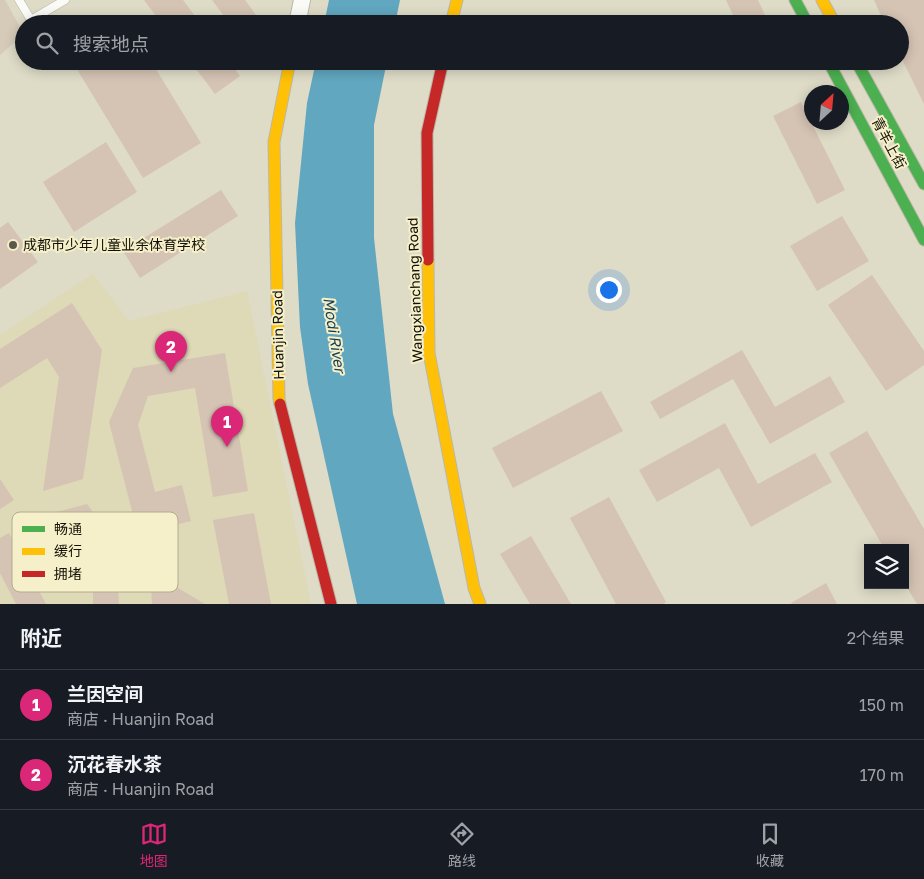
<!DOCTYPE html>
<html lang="zh">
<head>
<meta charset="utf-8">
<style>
  body { margin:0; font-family:"Golos Text","Noto Sans SC",sans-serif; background:#242831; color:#f1f3f6 }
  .controls { position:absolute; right:15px; bottom:15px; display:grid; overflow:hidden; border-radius:0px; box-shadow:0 2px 12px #0003 }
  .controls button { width:45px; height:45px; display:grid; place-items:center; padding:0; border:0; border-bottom:1px solid #363941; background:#171b24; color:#f1f3f6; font:25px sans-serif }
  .compass { position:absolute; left:804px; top:85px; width:45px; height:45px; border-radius:50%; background:#171b24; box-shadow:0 2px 12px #0003; rotate:26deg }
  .you { position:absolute; left:608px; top:289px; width:18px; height:18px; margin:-12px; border:4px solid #fff; border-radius:50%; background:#1a73e8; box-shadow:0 0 0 8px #1a73e833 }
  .badge { display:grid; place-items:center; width:32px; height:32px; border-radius:50%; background:#db2777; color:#fff; font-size:16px; font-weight:700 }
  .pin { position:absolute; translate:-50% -41px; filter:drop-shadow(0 1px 2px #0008) }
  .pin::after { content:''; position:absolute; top:26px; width:18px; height:15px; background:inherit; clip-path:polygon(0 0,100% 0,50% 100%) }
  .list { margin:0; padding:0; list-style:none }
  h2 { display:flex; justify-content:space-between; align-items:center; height:65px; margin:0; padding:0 20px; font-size:21px }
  h2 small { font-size:16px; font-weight:400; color:#9ea1a6 }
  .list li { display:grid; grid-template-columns:32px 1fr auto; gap:15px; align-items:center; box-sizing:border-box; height:70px; padding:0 20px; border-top:1px solid #363941 }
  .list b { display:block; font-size:19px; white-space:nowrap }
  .list p { margin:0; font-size:16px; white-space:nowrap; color:#9ea1a6 }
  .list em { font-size:16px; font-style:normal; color:#9ea1a6 }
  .icon { flex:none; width:28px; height:28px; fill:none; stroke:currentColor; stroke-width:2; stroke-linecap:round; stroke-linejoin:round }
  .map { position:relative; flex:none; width:924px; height:604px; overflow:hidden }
  .search { position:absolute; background:#171b24; box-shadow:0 2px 12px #0003; left:15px; right:15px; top:15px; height:55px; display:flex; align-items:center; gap:12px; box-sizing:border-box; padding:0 18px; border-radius:28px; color:#9ea1a6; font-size:19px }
  .sheet { height:205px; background:#171b24 }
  nav { display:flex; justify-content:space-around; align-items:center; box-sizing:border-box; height:70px; border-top:1px solid #363941; background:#171b24; font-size:14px; color:#9ea1a6 }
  nav a { display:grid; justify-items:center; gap:2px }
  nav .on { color:#db2777 }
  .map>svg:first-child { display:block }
</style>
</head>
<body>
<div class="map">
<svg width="924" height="604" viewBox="0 0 924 604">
  <rect width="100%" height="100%" fill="#dedbc7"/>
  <path fill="#ded9b7" d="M93 274 129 321 247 291 311 604H0V335Z"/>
  <path fill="#d6cbb9" d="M0 0H5L24 34 0 55Z"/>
  <g fill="#61a7bf">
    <path d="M329 0H400L395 24H324Z"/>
    <path d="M316 61H387L374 125V238L393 414 445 604H357L308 384 300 327 295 223 307 103Z"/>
  </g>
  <g fill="#d5c4b4">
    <path d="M144 0H183L201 24H162Z"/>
    <path d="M212 0H245L259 19 253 24H230Z"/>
    <path d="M726 0H758L769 24H737Z"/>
    <path d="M874 0H924V104L900 55V24H885Z"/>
    <path d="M72 61H151L201 143 143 178Z"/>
    <path d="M190 61H229L240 76 215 94Z"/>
    <path d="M801 102 845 190 817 204 773 116Z"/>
    <path d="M106 142 137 192 74 232 43 182Z"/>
    <path d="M221 190 238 216 140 278 123 251Z"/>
    <path d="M842 216 869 261 817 291 790 246Z"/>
    <path d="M8 222 38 262 0 289V228Z"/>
    <path d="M872 275 924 351V365L886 391 828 305Z"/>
    <path d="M72 303 102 350 83 479 43 491 59 377 47 358 0 388V349Z"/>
    <path d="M742 350 775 407 830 376 845 402 770 444 733 379 660 419 650 402Z"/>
    <path d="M225 353 248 491 213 497 195 388 148 396 138 425 155 492 182 485 191 521 138 534 109 422 133 368Z"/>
    <path d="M601 391 623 431 513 488 492 448Z"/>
    <path d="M725 423 758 484 815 453 832 482 751 527 719 468 657 502 639 470Z"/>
    <path d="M867 431 924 529V604H917L905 584V548H884L829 453Z"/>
    <path d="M0 479 14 500 0 509Z"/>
    <path d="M609 497 666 602 663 604H616L570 518Z"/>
    <path d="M87 504 116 543 119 604H93V551L77 530 36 541 30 519Z"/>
    <path d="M254 513 271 604H229L213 520Z"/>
    <path d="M9 533 46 604H16L0 573V538Z"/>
    <path d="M531 536 571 604H530L500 554Z"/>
    <path d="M176 553 178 588 205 604H152L149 555Z"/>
    <path d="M826 583 837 604H792L791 603Z"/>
  </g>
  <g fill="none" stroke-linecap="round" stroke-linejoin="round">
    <g stroke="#bbb8a8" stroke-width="9">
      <path id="lane" d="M19 0 31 20 65 0"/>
    </g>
    <g stroke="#bbb8a8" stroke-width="18">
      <path id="street" d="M297 24 302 0"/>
    </g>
    <g stroke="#bbb8a8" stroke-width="13">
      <g id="fast">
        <path d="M795 0 808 24"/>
        <path d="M828 61 924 240"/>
        <path d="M856 61 924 184"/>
      </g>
    </g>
    <g stroke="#bbb8a8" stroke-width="13">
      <g id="slow">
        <path d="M822 0 835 24"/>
        <path d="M451 24 457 0"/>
        <path d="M428 260 429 353 474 588 480 604"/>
        <path d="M280 404 279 399 274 142 290 61"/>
      </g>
    </g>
    <g stroke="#bbb8a8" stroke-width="13">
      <g id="jam">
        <path d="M428 260 427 133 443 61"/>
        <path d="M280 404 331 604"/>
      </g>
    </g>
    <use href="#lane" stroke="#fafaf7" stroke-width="8"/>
    <use href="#street" stroke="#fafaf7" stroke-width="16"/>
    <use href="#fast" stroke="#4caf50" stroke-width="11"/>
    <use href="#slow" stroke="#ffc107" stroke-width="11"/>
    <use href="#jam" stroke="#c62828" stroke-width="11"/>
  </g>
  <circle fill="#5a5849" stroke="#f5efca" stroke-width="2" cx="13" cy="245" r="5"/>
  <g text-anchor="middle" stroke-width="4" stroke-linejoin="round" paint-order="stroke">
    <g font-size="14" fill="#131105" stroke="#f5efca">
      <text transform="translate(889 143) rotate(62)" y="5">青羊上街</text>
      <text transform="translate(415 290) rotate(-92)" y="5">Wangxianchang Road</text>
      <text transform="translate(278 335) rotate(-91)" y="5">Huanjin Road</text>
    </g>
    <g font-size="14" fill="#131105" stroke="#f5efca" text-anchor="start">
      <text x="23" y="250">成都市少年儿童业余体育学校</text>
    </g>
    <g font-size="15" font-style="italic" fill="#153f52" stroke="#f5efca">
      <text transform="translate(334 335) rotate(81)" y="5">Modi River</text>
    </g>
  </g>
  <rect x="12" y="512" width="166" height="80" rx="8" fill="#f5efca" stroke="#b1ac8f" stroke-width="1"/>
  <rect x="22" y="526" width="23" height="6" fill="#4caf50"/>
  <rect x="22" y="548" width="23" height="7" fill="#ffc107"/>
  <rect x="22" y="571" width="23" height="6" fill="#c62828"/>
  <g font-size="14" fill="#131105">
    <text x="54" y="534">畅通</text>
    <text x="54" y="556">缓行</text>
    <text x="54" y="579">拥堵</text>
  </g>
</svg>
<div class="controls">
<button><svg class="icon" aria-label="layers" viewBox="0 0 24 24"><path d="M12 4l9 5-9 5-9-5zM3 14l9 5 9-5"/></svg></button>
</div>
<svg class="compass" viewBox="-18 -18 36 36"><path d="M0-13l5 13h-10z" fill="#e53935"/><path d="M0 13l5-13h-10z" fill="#9ea1a6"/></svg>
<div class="you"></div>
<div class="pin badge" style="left:227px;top:447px">1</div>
<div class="pin badge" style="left:171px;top:372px">2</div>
<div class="search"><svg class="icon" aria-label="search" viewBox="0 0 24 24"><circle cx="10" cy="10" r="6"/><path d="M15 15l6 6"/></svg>搜索地点</div>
</div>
<section class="sheet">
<h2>附近<small>2个结果</small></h2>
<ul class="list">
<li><span class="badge">1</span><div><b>兰因空间</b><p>商店 · Huanjin Road</p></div><em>150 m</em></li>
<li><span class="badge">2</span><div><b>沉花春水茶</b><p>商店 · Huanjin Road</p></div><em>170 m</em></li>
</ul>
</section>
<nav>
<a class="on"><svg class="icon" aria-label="map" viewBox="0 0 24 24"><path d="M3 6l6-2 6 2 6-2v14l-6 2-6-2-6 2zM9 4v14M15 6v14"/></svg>地图</a>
<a><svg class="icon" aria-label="directions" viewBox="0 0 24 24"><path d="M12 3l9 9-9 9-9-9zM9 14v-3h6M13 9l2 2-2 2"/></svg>路线</a>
<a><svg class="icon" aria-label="saved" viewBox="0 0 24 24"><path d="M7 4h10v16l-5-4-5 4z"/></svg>收藏</a>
</nav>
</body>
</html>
